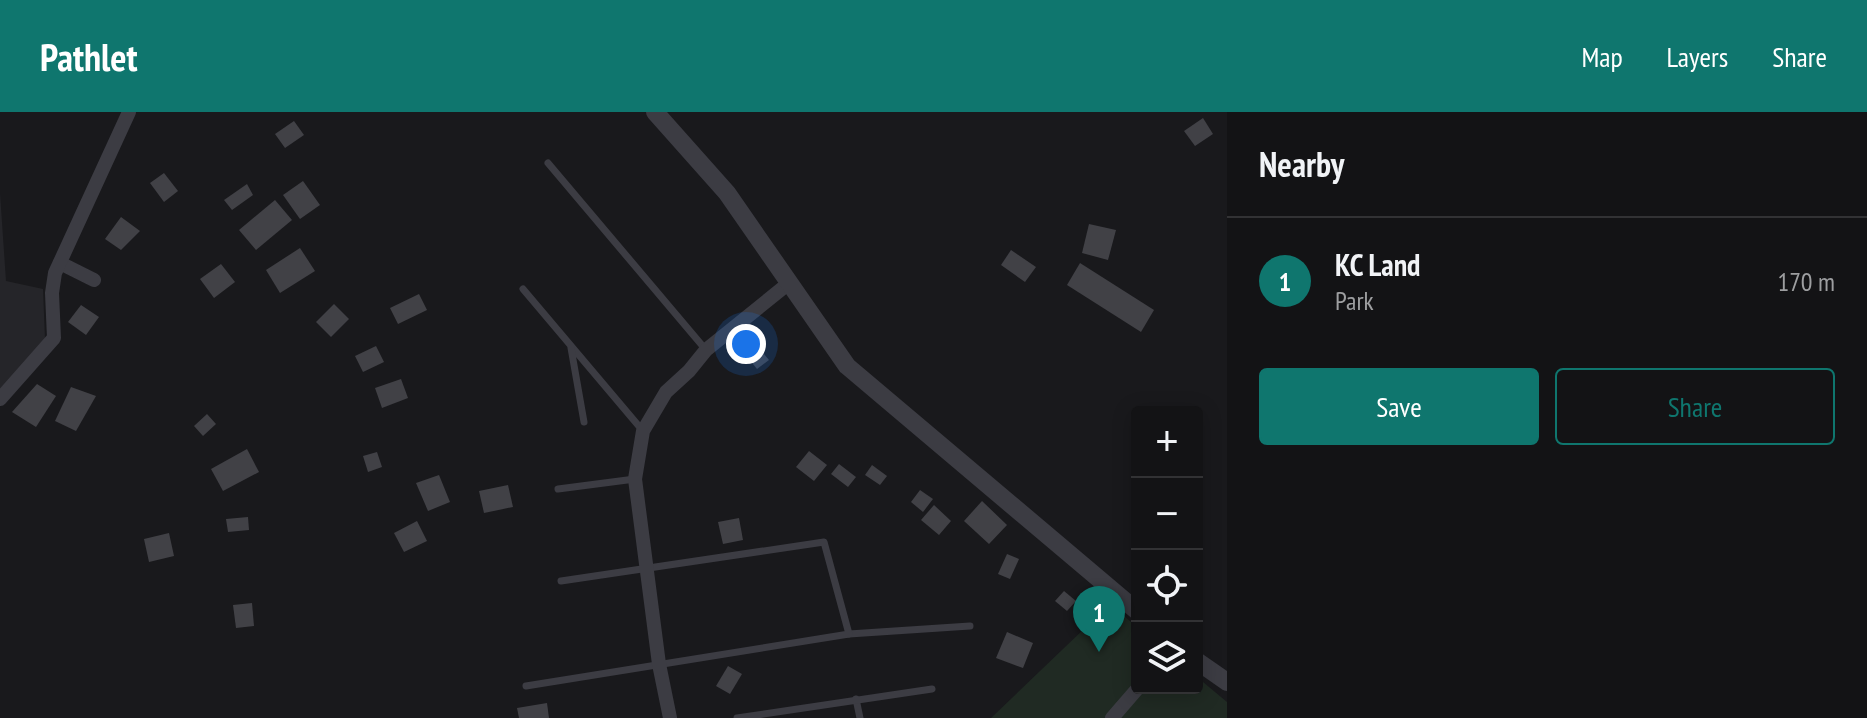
<!DOCTYPE html>
<html lang="en">
<head>
<meta charset="utf-8">
<style>
  body { margin:0; font-family:"PT Sans Narrow",sans-serif; background:#202022; color:#f1f3f6 }
  .controls { position:absolute; right:24px; bottom:24px; display:grid; overflow:hidden; border-radius:8px; box-shadow:0 4px 20px #0003 }
  .controls button { width:72px; height:72px; display:grid; place-items:center; padding:0; border:0; border-bottom:2px solid #323234; background:#131315; color:#f1f3f6; font:40px sans-serif }
  .you { position:absolute; left:746px; top:232px; width:28px; height:28px; margin:-20px; border:6px solid #fff; border-radius:50%; background:#1a73e8; box-shadow:0 0 0 12px #1a73e833 }
  .badge { display:grid; place-items:center; width:52px; height:52px; border-radius:50%; background:#0f766e; color:#fff; font-size:26px; font-weight:700 }
  .pin { position:absolute; translate:-50% -66px; filter:drop-shadow(0 2px 4px #0008) }
  .pin::after { content:''; position:absolute; top:42px; width:28px; height:24px; background:inherit; clip-path:polygon(0 0,100% 0,50% 100%) }
  .list { margin:0; padding:0; list-style:none }
  h2 { display:flex; justify-content:space-between; align-items:center; height:104px; margin:0; padding:0 32px; font-size:34px }
  h2 small { font-size:26px; font-weight:400; color:#9d9ea0 }
  .list li { display:grid; grid-template-columns:52px 1fr auto; gap:24px; align-items:center; box-sizing:border-box; height:128px; padding:0 32px; border-top:2px solid #323234 }
  .list b { display:block; font-size:30px; white-space:nowrap }
  .list p { margin:0; font-size:26px; white-space:nowrap; color:#9d9ea0 }
  .list em { font-size:26px; font-style:normal; color:#9d9ea0 }
  .actions { display:flex; gap:16px; padding:24px 32px }
  .actions a { flex:1; padding:18px 0; border:2px solid #0f766e; border-radius:8px; text-align:center; font-size:28px; color:#0f766e }
  .actions .main { background:#0f766e; color:#fff }
  .icon { flex:none; width:44px; height:44px; fill:none; stroke:currentColor; stroke-width:2; stroke-linecap:round; stroke-linejoin:round }
  .map { position:relative; flex:none; width:1227px; height:606px; overflow:hidden }
  header { display:flex; align-items:center; gap:48px; box-sizing:border-box; height:112px; padding:0 40px; background:#0f766e; color:#fff }
  header strong { font-size:38px }
  nav { display:flex; gap:44px; margin-inline-start:auto; font-size:28px }
  main { display:flex }
  aside { flex:1; background:#131315 }
  .map>svg:first-child { display:block }
</style>
</head>
<body>
<header>
<strong>Pathlet</strong>
<nav><a>Map</a><a>Layers</a><a>Share</a></nav>
</header>
<main>
<div class="map">
<svg width="1227" height="606" viewBox="0 0 1227 606">
  <rect width="100%" height="100%" fill="#19191c"/>
  <path fill="#252529" d="M0 81 6 169 43 177 45 227 0 279Z"/>
  <path fill="#202a23" d="M1110 492 1137 515V576H1197V565L1227 590V606H991Z"/>
  <g fill="#414146">
    <path d="M1203 6 1213 22 1195 34 1184 19Z"/>
    <path d="M294 9 304 23 285 36 275 22Z"/>
    <path d="M164 61 178 79 164 90 150 71Z"/>
    <path d="M303 69 320 93 300 107 283 83Z"/>
    <path d="M247 72 253 83 232 98 224 88Z"/>
    <path d="M275 88 292 108 256 138 239 118Z"/>
    <path d="M121 105 140 119 121 138 105 127Z"/>
    <path d="M1089 112 1116 118 1108 148 1082 141Z"/>
    <path d="M300 136 315 159 280 181 266 158Z"/>
    <path d="M1011 138 1036 155 1025 170 1001 153Z"/>
    <path d="M1080 151 1154 198 1141 220 1067 173Z"/>
    <path d="M221 152 235 170 214 186 200 167Z"/>
    <path d="M419 182 427 198 398 212 390 196Z"/>
    <path d="M334 192 349 207 331 225 316 210Z"/>
    <path d="M81 193 99 205 86 223 68 210Z"/>
    <path d="M756 232 769 248 757 257 744 241Z"/>
    <path d="M376 234 384 250 363 260 355 244Z"/>
    <path d="M401 267 408 286 382 296 375 276Z"/>
    <path d="M37 272 56 284 36 315 12 300Z"/>
    <path d="M71 275 96 284 76 319 55 309Z"/>
    <path d="M207 302 216 312 203 324 194 314Z"/>
    <path d="M247 337 259 360 223 379 211 357Z"/>
    <path d="M809 339 827 353 814 369 796 355Z"/>
    <path d="M377 340 382 355 368 360 363 344Z"/>
    <path d="M839 352 856 365 848 375 831 362Z"/>
    <path d="M872 353 887 364 880 373 865 363Z"/>
    <path d="M439 363 450 390 428 399 416 371Z"/>
    <path d="M508 373 513 395 484 401 479 379Z"/>
    <path d="M920 378 933 387 923 400 911 390Z"/>
    <path d="M982 389 1007 413 989 432 964 409Z"/>
    <path d="M934 393 951 409 939 423 921 408Z"/>
    <path d="M248 405 249 418 228 420 226 407Z"/>
    <path d="M739 406 743 428 723 432 718 410Z"/>
    <path d="M417 409 427 429 404 440 394 421Z"/>
    <path d="M169 421 174 444 149 450 144 427Z"/>
    <path d="M1007 442 1019 447 1010 467 998 462Z"/>
    <path d="M1064 479 1076 489 1067 499 1055 489Z"/>
    <path d="M252 491 254 514 236 516 233 493Z"/>
    <path d="M1007 520 1033 531 1023 556 996 546Z"/>
    <path d="M728 554 742 562 730 582 716 574Z"/>
    <path d="M547 591 549 606H519L517 596Z"/>
  </g>
  <g fill="none" stroke-linecap="round" stroke-linejoin="round">
    <g stroke="#3c3c43" stroke-width="7">
      <path d="M548 51 706 238"/>
      <path d="M523 177 643 319"/>
      <path d="M571 236 584 310"/>
      <path d="M558 377 635 367"/>
      <path d="M849 522 970 514"/>
      <path d="M526 574 849 522 824 430 561 469"/>
      <path d="M856 587 860 606"/>
      <path d="M737 606 932 577"/>
    </g>
    <g stroke="#3c3c43" stroke-width="14">
      <path d="M60 151 94 168"/>
      <path d="M0 287 54 226 52 181 55 161 129 0"/>
      <path d="M670 606 659 552 635 367 643 319 666 280 689 259 706 238 789 171"/>
      <path d="M1112 606 1138 576"/>
    </g>
    <g stroke="#3c3c43" stroke-width="18">
      <path d="M655 0 727 81 847 254 1137 499"/>
      <path d="M1197 549 1227 570"/>
    </g>
  </g>
</svg>
<div class="controls">
<button>+</button>
<button>−</button>
<button><svg class="icon" aria-label="locate" viewBox="0 0 24 24"><circle cx="12" cy="12" r="6"/><path d="M12 2v4M12 18v4M2 12h4M18 12h4"/></svg></button>
<button><svg class="icon" aria-label="layers" viewBox="0 0 24 24"><path d="M12 4l9 5-9 5-9-5zM3 14l9 5 9-5"/></svg></button>
</div>
<div class="you"></div>
<div class="pin badge" style="left:1099px;top:540px">1</div>
</div>
<aside>
<h2>Nearby<small></small></h2>
<ul class="list">
<li><span class="badge">1</span><div><b>KC Land</b><p>Park</p></div><em>170 m</em></li>
</ul>
<div class="actions"><a class="main">Save</a><a>Share</a></div>
</aside>
</main>
</body>
</html>
